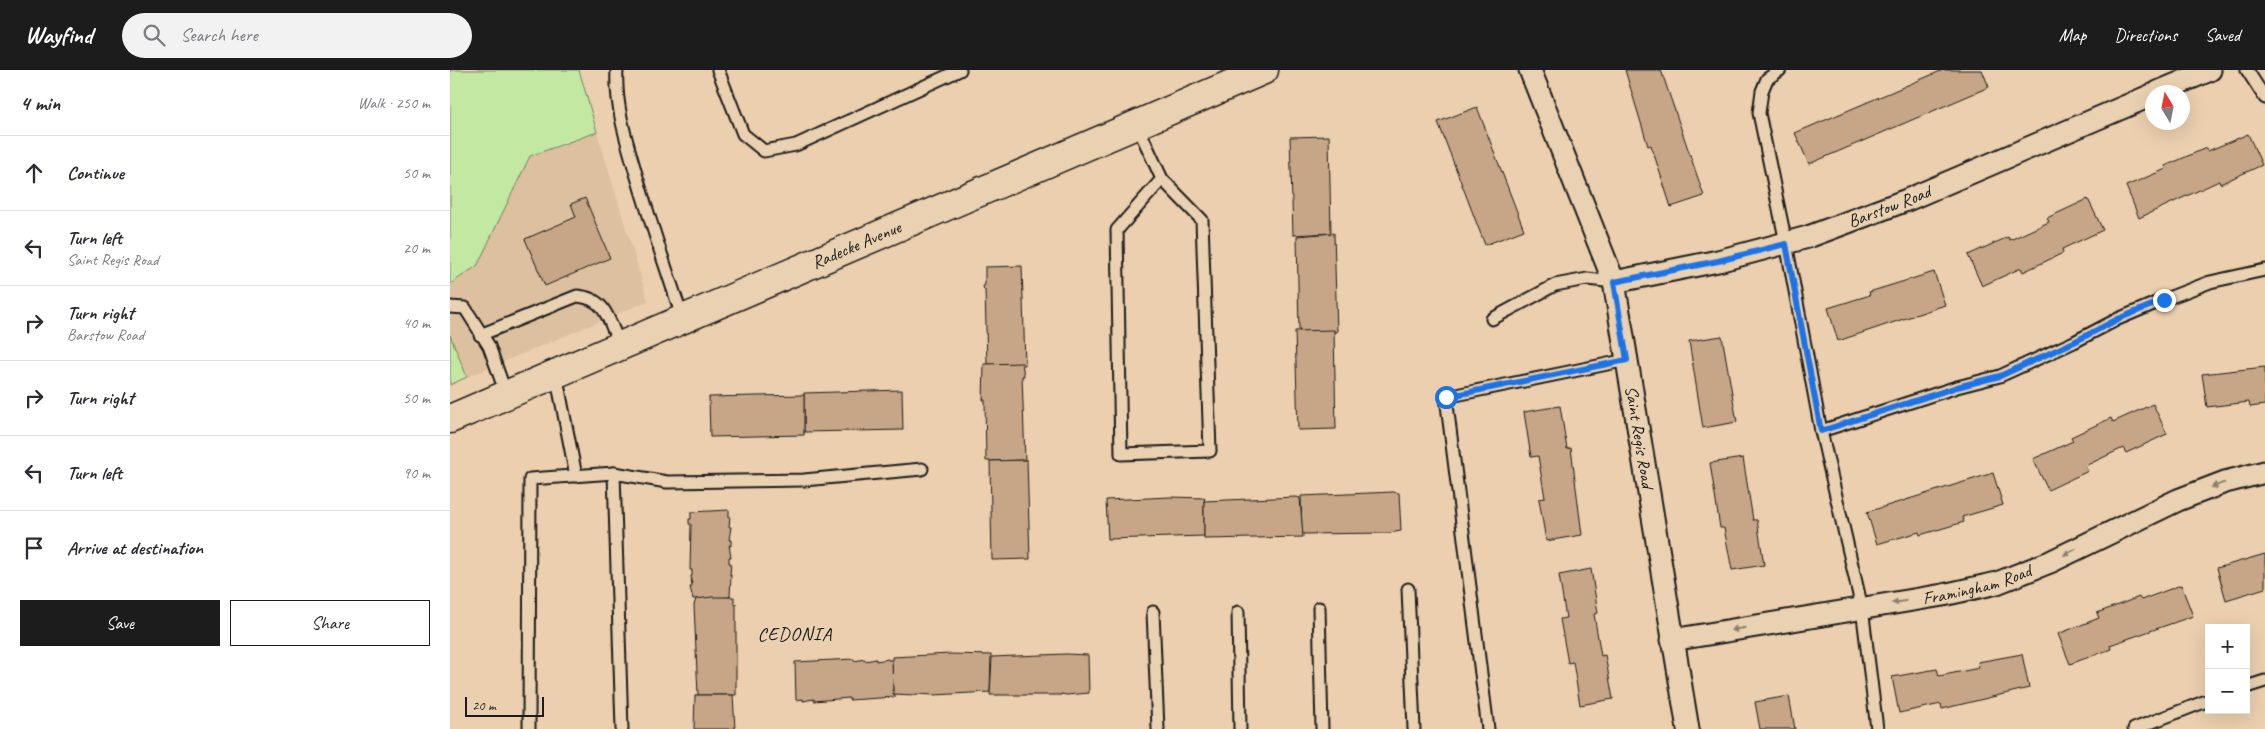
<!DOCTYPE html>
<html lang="en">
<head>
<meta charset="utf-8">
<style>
  body { margin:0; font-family:Caveat,sans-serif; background:#f2f2f3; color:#2b2b33 }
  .controls { position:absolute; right:15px; bottom:15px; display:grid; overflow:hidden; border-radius:0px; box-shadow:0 5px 20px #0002 }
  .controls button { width:45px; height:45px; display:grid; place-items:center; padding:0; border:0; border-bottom:1px solid #e1e1e2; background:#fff; color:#2b2b33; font:25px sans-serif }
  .compass { position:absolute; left:1695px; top:15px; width:45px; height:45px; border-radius:50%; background:#fff; box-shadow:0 5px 20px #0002; rotate:350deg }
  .scale { position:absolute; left:15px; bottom:12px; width:79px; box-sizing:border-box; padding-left:5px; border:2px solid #1c1c1c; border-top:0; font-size:14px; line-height:18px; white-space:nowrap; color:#1c1c1c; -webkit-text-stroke:4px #e9d1b1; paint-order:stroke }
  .stop { position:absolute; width:15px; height:15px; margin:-11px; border:4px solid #1a73e8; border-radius:50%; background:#fff }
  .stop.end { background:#1a73e8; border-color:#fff; box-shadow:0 1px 5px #0008 }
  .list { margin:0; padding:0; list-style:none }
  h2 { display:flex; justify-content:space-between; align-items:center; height:65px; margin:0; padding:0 20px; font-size:21px }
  h2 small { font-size:16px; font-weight:400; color:#7c7c81 }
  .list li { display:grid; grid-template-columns:32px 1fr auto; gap:15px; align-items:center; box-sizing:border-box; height:75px; padding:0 20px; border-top:1px solid #e1e1e2 }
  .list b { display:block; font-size:19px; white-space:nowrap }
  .list p { margin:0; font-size:16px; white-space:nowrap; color:#7c7c81 }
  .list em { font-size:16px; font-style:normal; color:#7c7c81 }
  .actions { display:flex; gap:10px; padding:15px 20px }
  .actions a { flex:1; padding:11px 0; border:1px solid #1c1c1c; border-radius:0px; text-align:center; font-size:18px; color:#1c1c1c }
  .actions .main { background:#1c1c1c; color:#fff }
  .icon { flex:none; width:28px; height:28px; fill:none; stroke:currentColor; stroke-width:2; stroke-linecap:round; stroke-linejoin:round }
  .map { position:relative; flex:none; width:1815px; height:659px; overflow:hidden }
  header { display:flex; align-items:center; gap:30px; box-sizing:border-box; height:70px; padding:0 25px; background:#1c1c1c; color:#fff }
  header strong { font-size:24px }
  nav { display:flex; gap:28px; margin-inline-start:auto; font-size:18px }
  .search { width:350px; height:45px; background:#f2f2f3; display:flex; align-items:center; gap:12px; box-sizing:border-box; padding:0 18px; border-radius:28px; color:#7c7c81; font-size:19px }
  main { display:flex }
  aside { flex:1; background:#fff }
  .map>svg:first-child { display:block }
</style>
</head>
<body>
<header>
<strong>Wayfind</strong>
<div class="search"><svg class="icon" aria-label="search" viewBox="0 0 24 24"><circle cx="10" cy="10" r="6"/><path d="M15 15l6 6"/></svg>Search here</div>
<nav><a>Map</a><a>Directions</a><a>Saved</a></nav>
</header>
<main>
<aside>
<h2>4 min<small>Walk · 250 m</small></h2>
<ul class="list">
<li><svg class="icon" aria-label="ahead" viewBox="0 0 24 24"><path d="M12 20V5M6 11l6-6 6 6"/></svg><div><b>Continue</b></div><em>50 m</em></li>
<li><svg class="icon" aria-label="left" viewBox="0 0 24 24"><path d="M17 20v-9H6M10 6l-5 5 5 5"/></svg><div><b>Turn left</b><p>Saint Regis Road</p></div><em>20 m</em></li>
<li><svg class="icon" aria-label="right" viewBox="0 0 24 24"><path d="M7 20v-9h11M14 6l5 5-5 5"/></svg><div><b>Turn right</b><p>Barstow Road</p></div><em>40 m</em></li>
<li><svg class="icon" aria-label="right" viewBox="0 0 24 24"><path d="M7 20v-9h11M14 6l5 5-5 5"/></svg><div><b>Turn right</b></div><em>50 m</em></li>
<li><svg class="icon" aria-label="left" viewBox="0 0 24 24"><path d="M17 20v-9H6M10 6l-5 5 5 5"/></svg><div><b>Turn left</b></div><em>90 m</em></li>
<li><svg class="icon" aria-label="arrive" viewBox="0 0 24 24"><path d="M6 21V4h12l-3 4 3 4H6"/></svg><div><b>Arrive at destination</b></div></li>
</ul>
<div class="actions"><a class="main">Save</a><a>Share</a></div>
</aside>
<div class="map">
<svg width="1815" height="659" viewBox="0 0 1815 659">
  <rect width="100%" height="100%" fill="#ebcfae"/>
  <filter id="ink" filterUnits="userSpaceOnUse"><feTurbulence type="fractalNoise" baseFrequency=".02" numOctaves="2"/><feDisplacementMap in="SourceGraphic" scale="10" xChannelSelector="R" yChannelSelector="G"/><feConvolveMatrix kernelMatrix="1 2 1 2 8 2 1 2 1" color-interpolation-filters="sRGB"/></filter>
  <g filter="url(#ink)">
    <path fill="#dcc09f" d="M147 62 198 231 17 307 0 265V214L27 196 80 86Z"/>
    <g fill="#c2e8a2" stroke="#6f825f">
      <path d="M0 0H129L147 62 80 86 27 196 0 214Z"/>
      <path d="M0 265 17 307 0 315Z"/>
    </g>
    <g fill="#c6a686" stroke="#1c1c1c">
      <path d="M1175 0H1211L1254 126 1221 137 1201 75 1198 76Z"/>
      <path d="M1493 0H1532L1539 17 1359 94 1345 63Z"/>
      <path d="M1027 37 1074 160 1035 175 988 52Z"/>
      <path d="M1798 64 1812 95 1770 114 1769 111 1689 148 1676 116 1716 99 1715 96 1756 78 1758 81Z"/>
      <path d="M879 66 881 163 843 165 840 67Z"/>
      <path d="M135 128 160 188 95 216 75 169 126 147 121 134Z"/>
      <path d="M1638 129 1653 160 1612 179 1613 183 1573 202 1571 198 1532 216 1518 185 1558 167 1560 170 1599 152 1597 148Z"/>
      <path d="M884 163 887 262 849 261 847 166Z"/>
      <path d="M572 196 575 295 537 294 535 220H534L533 216 535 215V197Z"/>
      <path d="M1484 202 1495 235 1388 271 1378 238 1420 225 1419 222Z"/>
      <path d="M884 260 886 359 848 360 845 261Z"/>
      <path d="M1272 266 1287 352 1253 358 1239 271Z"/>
      <path d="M572 293 574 306H572L575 390 536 391 535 330H533L534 294Z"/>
      <path d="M1815 297V335L1800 337 1799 332 1757 337 1752 304Z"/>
      <path d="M452 320 453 360 354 362V323Z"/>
      <path d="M354 325V365L260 367 259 327Z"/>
      <path d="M1703 334 1717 364 1676 383 1673 378 1635 396 1638 401 1598 420 1583 389 1623 371 1621 367 1661 348 1663 352Z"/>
      <path d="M1110 336 1117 379 1121 378 1132 465 1096 471 1089 429 1095 428 1088 386 1081 387 1074 342Z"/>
      <path d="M1293 388 1303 450H1307L1314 495 1282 500 1274 458H1270L1260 393Z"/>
      <path d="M577 390 580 489 542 490 540 391Z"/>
      <path d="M1543 403 1553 435 1512 447 1514 452 1470 465 1469 462 1427 474 1417 442Z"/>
      <path d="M943 422 949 423 951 461 939 463 852 464 851 426Z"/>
      <path d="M720 427 755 428 754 431V466L658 469 656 430Z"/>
      <path d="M846 427 850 428 853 467 754 469V431Z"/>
      <path d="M279 440V447L280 446 279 457H281L279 470H281V476L279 475 281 487H279V493H281L280 505 281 504 280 527 243 529 240 517H242L241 506H242V500H240L241 454H239V449H241V442Z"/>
      <path d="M1815 484V518L1776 530 1767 498Z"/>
      <path d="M1141 499 1148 543 1144 544 1151 586 1155 585 1163 629 1130 635 1123 592 1118 593 1110 549 1116 548 1109 505Z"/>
      <path d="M1731 515 1743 546 1660 575 1661 579 1620 594 1608 564 1649 548 1647 543 1689 527 1691 530Z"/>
      <path d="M262 527H284V534H286V625H248L244 535 246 529Z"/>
      <path d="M500 584 541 585 540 622 484 625 466 624V625L443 624 442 587Z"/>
      <path d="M616 584 638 585 639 623 617 625 611 624V625H540L542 587Z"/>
      <path d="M1572 584 1579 618 1492 639 1491 634 1449 643 1442 607 1487 599 1489 606 1529 598 1528 592Z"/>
      <path d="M404 589V591L415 589V591L426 589V591L438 589V590H442L443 624H445V627L399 630V628L364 631V629L353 631V629L346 630 345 592Z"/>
      <path d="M245 625H283L285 659H244Z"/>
      <path d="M1339 626 1345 659H1310L1305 632Z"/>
    </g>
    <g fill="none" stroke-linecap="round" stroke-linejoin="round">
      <g stroke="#1c1c1c" stroke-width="15">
        <g id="service">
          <path d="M167 0C165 33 175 66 184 97 199 148 216 199 233 249"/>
          <path d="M268 0 293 64 314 81 346 75 510 0"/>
          <path d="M1330 0 1317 9 1312 21 1309 43 1336 173 1371 361 1412 538 1427 659"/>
          <path d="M1797 0 1815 28"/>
          <path d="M687 55 712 109 752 150 760 381 671 384 667 160 712 109"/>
          <path d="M0 237 15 238 39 276 56 324"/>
          <path d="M1042 249 1105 215 1137 209 1164 212"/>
          <path d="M30 265 127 226C157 228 159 252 170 276"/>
          <path d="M106 304 126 406"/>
          <path d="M1371 361 1507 317 1550 306 1624 272 1668 249 1713 230 1760 212 1815 200"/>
          <path d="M164 403 217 412 354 410 472 399"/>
          <path d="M958 519 964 659"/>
          <path d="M869 538 872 659"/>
          <path d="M703 542 708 659"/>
          <path d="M788 542 790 659"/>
          <path d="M1796 617 1815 611"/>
          <path d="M79 659 80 409 164 403 172 659"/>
          <path d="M1038 659 996 327 1177 290"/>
          <path d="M1684 659 1759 630"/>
        </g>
      </g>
      <g stroke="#1c1c1c" stroke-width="25">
        <g id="minor">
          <path id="s1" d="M1080 0 1164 212 1238 659"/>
          <path d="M1708 22 1760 0"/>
          <path id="s2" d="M1164 212 1268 191 1358 167 1457 130 1702 25"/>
          <path id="s3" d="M1222 570 1493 525 1547 513 1600 492 1728 430 1775 412 1815 402"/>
        </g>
      </g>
      <g stroke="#1c1c1c" stroke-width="31">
        <g id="tertiary">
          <path id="s4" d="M0 349 814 0"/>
        </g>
      </g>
      <use href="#service" stroke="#e9d1b1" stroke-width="11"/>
      <use href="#minor" stroke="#e9d1b1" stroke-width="21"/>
      <use href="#tertiary" stroke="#e9d1b1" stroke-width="28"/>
    </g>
    <defs><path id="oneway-solid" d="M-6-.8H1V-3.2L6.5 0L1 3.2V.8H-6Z" transform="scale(1.25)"/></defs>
    <g fill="#8d806e">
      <use href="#oneway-solid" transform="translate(1768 415) rotate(160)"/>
      <use href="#oneway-solid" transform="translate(1620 482) rotate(153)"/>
      <use href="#oneway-solid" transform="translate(1449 532) rotate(171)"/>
      <use href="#oneway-solid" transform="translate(1288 559) rotate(171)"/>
    </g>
  </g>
  <g fill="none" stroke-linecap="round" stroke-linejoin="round" filter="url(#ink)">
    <path stroke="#1a73e8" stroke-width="6" d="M996 327 1177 290 1164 212 1268 191 1336 174 1371 361 1507 317 1550 306 1624 272 1668 249 1714 230"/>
  </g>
  <g text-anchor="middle" stroke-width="5" stroke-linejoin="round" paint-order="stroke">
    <g font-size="18" fill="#1c1c1c" stroke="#e9d1b1">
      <text dy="6" stroke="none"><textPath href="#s2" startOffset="286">Barstow Road</textPath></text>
      <text dy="6" stroke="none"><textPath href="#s4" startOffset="442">Radecke Avenue</textPath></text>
      <text dy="6" stroke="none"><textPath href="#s1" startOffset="385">Saint Regis Road</textPath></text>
      <text dy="6" stroke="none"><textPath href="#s3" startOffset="310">Framingham Road</textPath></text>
    </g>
    <g font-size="19" letter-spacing="1" fill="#1c1c1c" stroke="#e9d1b1">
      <text x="345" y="570">CEDONIA</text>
    </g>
  </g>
</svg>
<div class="controls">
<button>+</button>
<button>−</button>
</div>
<svg class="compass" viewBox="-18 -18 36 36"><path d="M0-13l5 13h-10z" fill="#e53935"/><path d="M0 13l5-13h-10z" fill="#7c7c81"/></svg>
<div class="scale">20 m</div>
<div class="stop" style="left:996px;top:327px"></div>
<div class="stop end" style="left:1714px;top:230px"></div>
</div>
</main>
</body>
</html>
